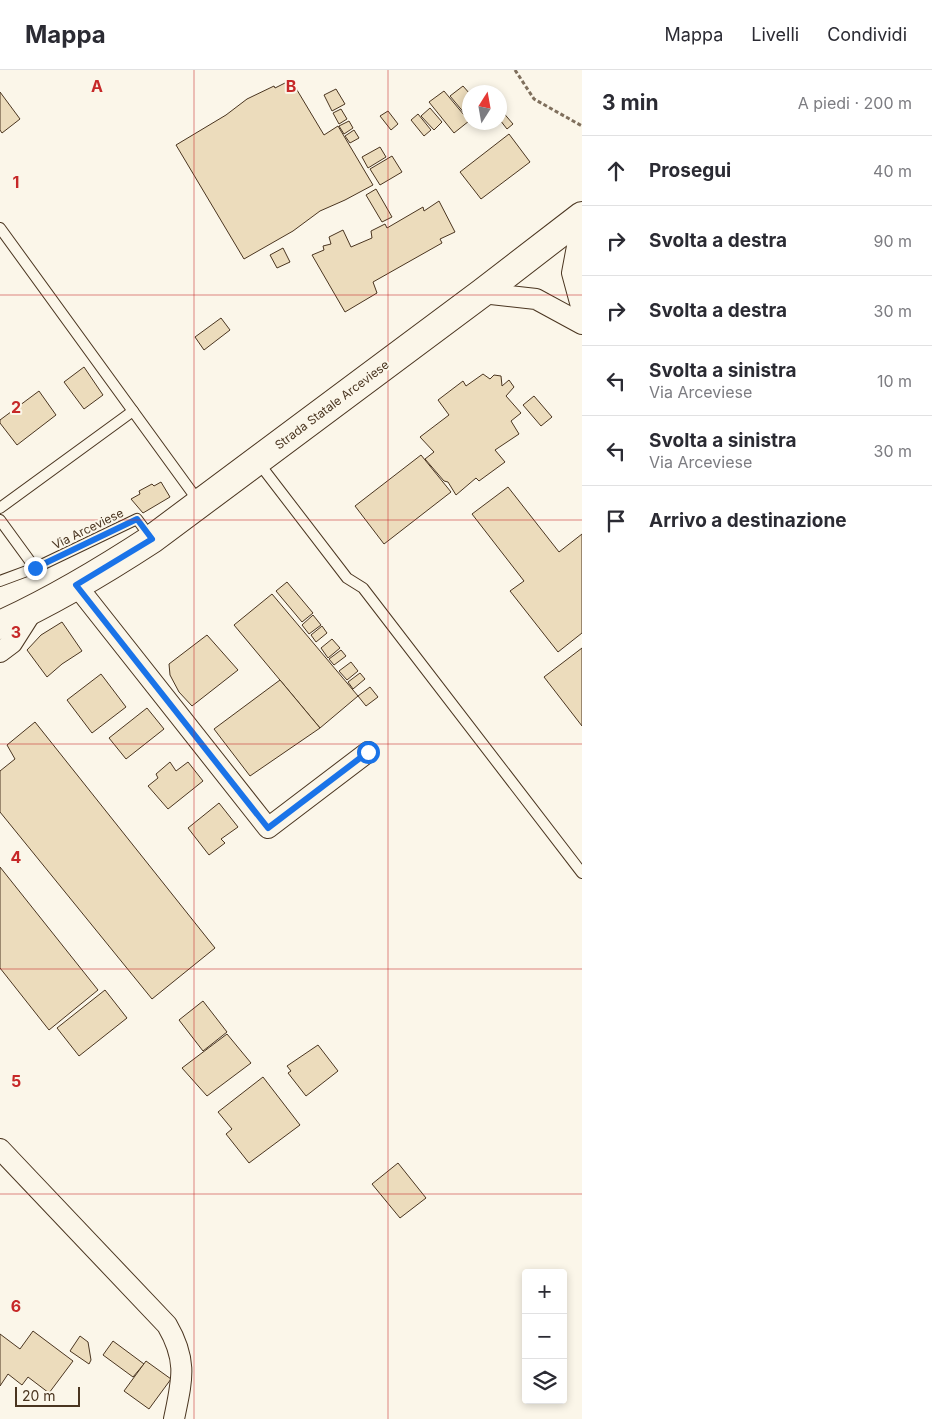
<!DOCTYPE html>
<html lang="it">
<head>
<meta charset="utf-8">
<style>
  body { margin:0; font-family:Inter,sans-serif; background:#f2f2f3; color:#2b2b33 }
  .controls { position:absolute; right:15px; bottom:15px; display:grid; overflow:hidden; border-radius:5px; box-shadow:0 2px 8px #0003 }
  .controls button { width:45px; height:45px; display:grid; place-items:center; padding:0; border:0; border-bottom:1px solid #e1e1e2; background:#fff; color:#2b2b33; font:25px sans-serif }
  .compass { position:absolute; left:462px; top:15px; width:45px; height:45px; border-radius:50%; background:#fff; box-shadow:0 2px 8px #0003; rotate:11deg }
  .scale { position:absolute; left:15px; bottom:12px; width:65px; box-sizing:border-box; padding-left:5px; border:2px solid #4a3520; border-top:0; font-size:14px; line-height:18px; white-space:nowrap; color:#4a3520; -webkit-text-stroke:4px #fbf6e9; paint-order:stroke }
  .stop { position:absolute; width:15px; height:15px; margin:-11px; border:4px solid #1a73e8; border-radius:50%; background:#fff }
  .stop.end { background:#1a73e8; border-color:#fff; box-shadow:0 1px 5px #0008 }
  .list { margin:0; padding:0; list-style:none }
  h2 { display:flex; justify-content:space-between; align-items:center; height:65px; margin:0; padding:0 20px; font-size:21px }
  h2 small { font-size:16px; font-weight:400; color:#7c7c81 }
  .list li { display:grid; grid-template-columns:32px 1fr auto; gap:15px; align-items:center; box-sizing:border-box; height:70px; padding:0 20px; border-top:1px solid #e1e1e2 }
  .list b { display:block; font-size:19px; white-space:nowrap }
  .list p { margin:0; font-size:16px; white-space:nowrap; color:#7c7c81 }
  .list em { font-size:16px; font-style:normal; color:#7c7c81 }
  .icon { flex:none; width:28px; height:28px; fill:none; stroke:currentColor; stroke-width:2; stroke-linecap:round; stroke-linejoin:round }
  .map { position:relative; flex:none; width:582px; height:1349px; overflow:hidden }
  header { display:flex; align-items:center; gap:30px; box-sizing:border-box; height:70px; padding:0 25px; background:#fff; border-bottom:1px solid #e1e1e2 }
  header strong { font-size:24px }
  nav { display:flex; gap:28px; margin-inline-start:auto; font-size:18px }
  main { display:flex }
  aside { flex:1; background:#fff }
  .map>svg:first-child { display:block }
</style>
</head>
<body>
<header>
<strong>Mappa</strong>
<nav><a>Mappa</a><a>Livelli</a><a>Condividi</a></nav>
</header>
<main>
<div class="map">
<svg width="582" height="1349" viewBox="0 0 582 1349">
  <rect width="100%" height="100%" fill="#fbf6e9"/>
  <g fill="#ecdcbc" stroke="#4a3520">
    <path d="M291 10 324 65 338 56 373 115 345 130 320 141 293 161 244 189 176 75 226 45 247 29 274 16 275 18Z"/>
    <path d="M463 16 470 24V50L450 26Z"/>
    <path d="M336 19 345 34 332 41 324 25Z"/>
    <path d="M444 21 469 51 454 63 429 32Z"/>
    <path d="M0 22 20 49 2 63 0 60Z"/>
    <path d="M430 38 442 52 434 60 421 46Z"/>
    <path d="M341 39 347 49 339 54 333 43Z"/>
    <path d="M501 40 513 54 507 59 500 50Z"/>
    <path d="M388 41 398 54 391 60 380 46Z"/>
    <path d="M418 44 431 60 424 66 411 50Z"/>
    <path d="M349 51 353 58 344 64 339 56Z"/>
    <path d="M354 60 359 68 350 73 345 66Z"/>
    <path d="M509 64 530 92 481 129 460 102Z"/>
    <path d="M380 77 386 87 368 98 362 87Z"/>
    <path d="M392 86 402 102 380 115 370 99Z"/>
    <path d="M376 119 392 147 382 152 366 125Z"/>
    <path d="M439 131 455 162 440 169 442 173 373 212 377 223 345 242 312 185 324 180 323 176 331 174 329 167 343 160 351 177 372 168 371 161 385 154 387 158 423 137 424 141Z"/>
    <path d="M283 178 290 192 277 198 270 185Z"/>
    <path d="M221 248 230 260 204 280 195 267Z"/>
    <path d="M84 297 103 325 84 339 64 312Z"/>
    <path d="M483 304 490 309 494 305 501 306 502 316 509 310 514 317 506 326 521 343 511 351 519 364 495 380 505 392 479 411 476 408 456 425 448 412 444 411 425 389 434 382 420 367 449 345 438 330 463 311 466 316Z"/>
    <path d="M39 321 56 345 17 375 0 353V350Z"/>
    <path d="M534 326 552 347 541 356 523 335Z"/>
    <path d="M421 385 451 422 384 474 355 436Z"/>
    <path d="M161 412 170 427 143 443 131 429 140 424 139 421 152 414 154 416Z"/>
    <path d="M508 417 559 482 582 464V563L558 582 510 521 524 511 472 444Z"/>
    <path d="M287 512 313 543 302 552 276 521Z"/>
    <path d="M272 524 358 626 320 658 234 555Z"/>
    <path d="M313 545 321 555 309 564 302 555Z"/>
    <path d="M62 552 82 581 62 594 47 607 27 580 41 565Z"/>
    <path d="M322 556 327 563 316 572 311 565Z"/>
    <path d="M207 565 238 600 192 636 179 622 170 605 169 594Z"/>
    <path d="M332 569 340 578 328 588 321 578Z"/>
    <path d="M582 578V656L544 607Z"/>
    <path d="M341 580 346 586 334 595 329 589Z"/>
    <path d="M351 592 358 601 347 610 339 601Z"/>
    <path d="M360 603 365 609 353 619 348 612Z"/>
    <path d="M101 604 126 637 92 663 67 630Z"/>
    <path d="M280 610 320 658 250 706 214 659Z"/>
    <path d="M370 617 378 627 366 636 358 626Z"/>
    <path d="M147 638 164 659 126 689 109 668Z"/>
    <path d="M35 652 215 878 152 929 0 742V701L15 689 7 675Z"/>
    <path d="M170 692 176 701 188 692 203 711 168 739 148 716 158 708 156 704Z"/>
    <path d="M219 733 238 757 221 769 225 773 209 785 188 758Z"/>
    <path d="M0 797 98 920 49 960 0 898Z"/>
    <path d="M105 920 127 948 79 986 57 958Z"/>
    <path d="M203 931 227 962 203 981 179 950Z"/>
    <path d="M227 964 251 993 207 1026 182 998Z"/>
    <path d="M318 975 338 1001 306 1026 288 1003 291 1001 287 996Z"/>
    <path d="M263 1007 300 1055 249 1093 226 1064 232 1059 218 1042Z"/>
    <path d="M398 1093 426 1128 400 1148 372 1114Z"/>
    <path d="M33 1261 73 1291 49 1323 28 1307 22 1315 8 1304 0 1316V1264L20 1279Z"/>
    <path d="M80 1266 88 1272 91 1290 89 1294 70 1281Z"/>
    <path d="M113 1271 144 1294 133 1307 103 1285Z"/>
    <path d="M146 1291 171 1309 149 1339 124 1321Z"/>
  </g>
  <g fill="none" stroke-linecap="round" stroke-linejoin="round">
    <g stroke="#4a3520" stroke-width="12">
      <g id="lane">
        <path d="M0 158 199 432"/>
        <path d="M258 392 347 508 363 518 582 803"/>
        <path d="M0 438 133 341"/>
        <path d="M0 450 35 498"/>
        <path d="M0 511 35 498 137 449 151 468"/>
      </g>
    </g>
    <g stroke="#4a3520" stroke-width="22">
      <g id="street">
        <path d="M582 150 572 203 582 240"/>
        <path d="M482 223 536 229 582 254"/>
        <path d="M76 515 268 758 368 682"/>
        <path d="M0 582 12 573 33 540"/>
        <path d="M0 1079 167 1255C188 1291 182 1310 174 1349"/>
      </g>
    </g>
    <g stroke="#4a3520" stroke-width="30">
      <path id="secondary" d="M0 555C53 531 103 501 152 469L482 223 582 146"/>
    </g>
    <path stroke="#7f6f5c" stroke-width="3" stroke-dasharray="4 2.5" stroke-linecap="butt" d="M515 0 534 29 582 56"/>
    <use href="#lane" stroke="#fbf6e9" stroke-width="10"/>
    <use href="#street" stroke="#fbf6e9" stroke-width="20"/>
    <use href="#secondary" stroke="#fbf6e9" stroke-width="28"/>
  </g>
  <g fill="none" stroke-linecap="round" stroke-linejoin="round">
    <path stroke="#1a73e8" stroke-width="6" d="M35 498 137 449 152 469 76 515 268 758 368 682"/>
  </g>
  <path fill="none" stroke="#c62828" stroke-width="1" stroke-opacity="0.55" d="M194 0V1349M388 0V1349M0 225H582M0 450H582M0 674H582M0 899H582M0 1124H582"/>
  <g text-anchor="middle" stroke-width="4" stroke-linejoin="round" paint-order="stroke">
    <g font-size="12" fill="#4a3520" stroke="#fbf6e9">
      <text transform="translate(332 335) rotate(-37)" y="4">Strada Statale Arceviese</text>
      <text transform="translate(88 459) rotate(-26)" y="4">Via Arceviese</text>
    </g>
  </g>
  <g font-size="16" text-anchor="middle" font-weight="bold" fill="#c62828" stroke="#fbf6e9" stroke-width="4" stroke-linejoin="round" paint-order="stroke">
    <text x="97" y="22">A</text>
    <text x="291" y="22">B</text>
    <text x="16" y="118">1</text>
    <text x="16" y="343">2</text>
    <text x="16" y="568">3</text>
    <text x="16" y="793">4</text>
    <text x="16" y="1017">5</text>
    <text x="16" y="1242">6</text>
  </g>
</svg>
<div class="controls">
<button>+</button>
<button>−</button>
<button><svg class="icon" aria-label="layers" viewBox="0 0 24 24"><path d="M12 4l9 5-9 5-9-5zM3 14l9 5 9-5"/></svg></button>
</div>
<svg class="compass" viewBox="-18 -18 36 36"><path d="M0-13l5 13h-10z" fill="#e53935"/><path d="M0 13l5-13h-10z" fill="#7c7c81"/></svg>
<div class="scale">20 m</div>
<div class="stop" style="left:368px;top:682px"></div>
<div class="stop end" style="left:35px;top:498px"></div>
</div>
<aside>
<h2>3 min<small>A piedi · 200 m</small></h2>
<ul class="list">
<li><svg class="icon" aria-label="ahead" viewBox="0 0 24 24"><path d="M12 20V5M6 11l6-6 6 6"/></svg><div><b>Prosegui</b></div><em>40 m</em></li>
<li><svg class="icon" aria-label="right" viewBox="0 0 24 24"><path d="M7 20v-9h11M14 6l5 5-5 5"/></svg><div><b>Svolta a destra</b></div><em>90 m</em></li>
<li><svg class="icon" aria-label="right" viewBox="0 0 24 24"><path d="M7 20v-9h11M14 6l5 5-5 5"/></svg><div><b>Svolta a destra</b></div><em>30 m</em></li>
<li><svg class="icon" aria-label="left" viewBox="0 0 24 24"><path d="M17 20v-9H6M10 6l-5 5 5 5"/></svg><div><b>Svolta a sinistra</b><p>Via Arceviese</p></div><em>10 m</em></li>
<li><svg class="icon" aria-label="left" viewBox="0 0 24 24"><path d="M17 20v-9H6M10 6l-5 5 5 5"/></svg><div><b>Svolta a sinistra</b><p>Via Arceviese</p></div><em>30 m</em></li>
<li><svg class="icon" aria-label="arrive" viewBox="0 0 24 24"><path d="M6 21V4h12l-3 4 3 4H6"/></svg><div><b>Arrivo a destinazione</b></div></li>
</ul>
</aside>
</main>
</body>
</html>
